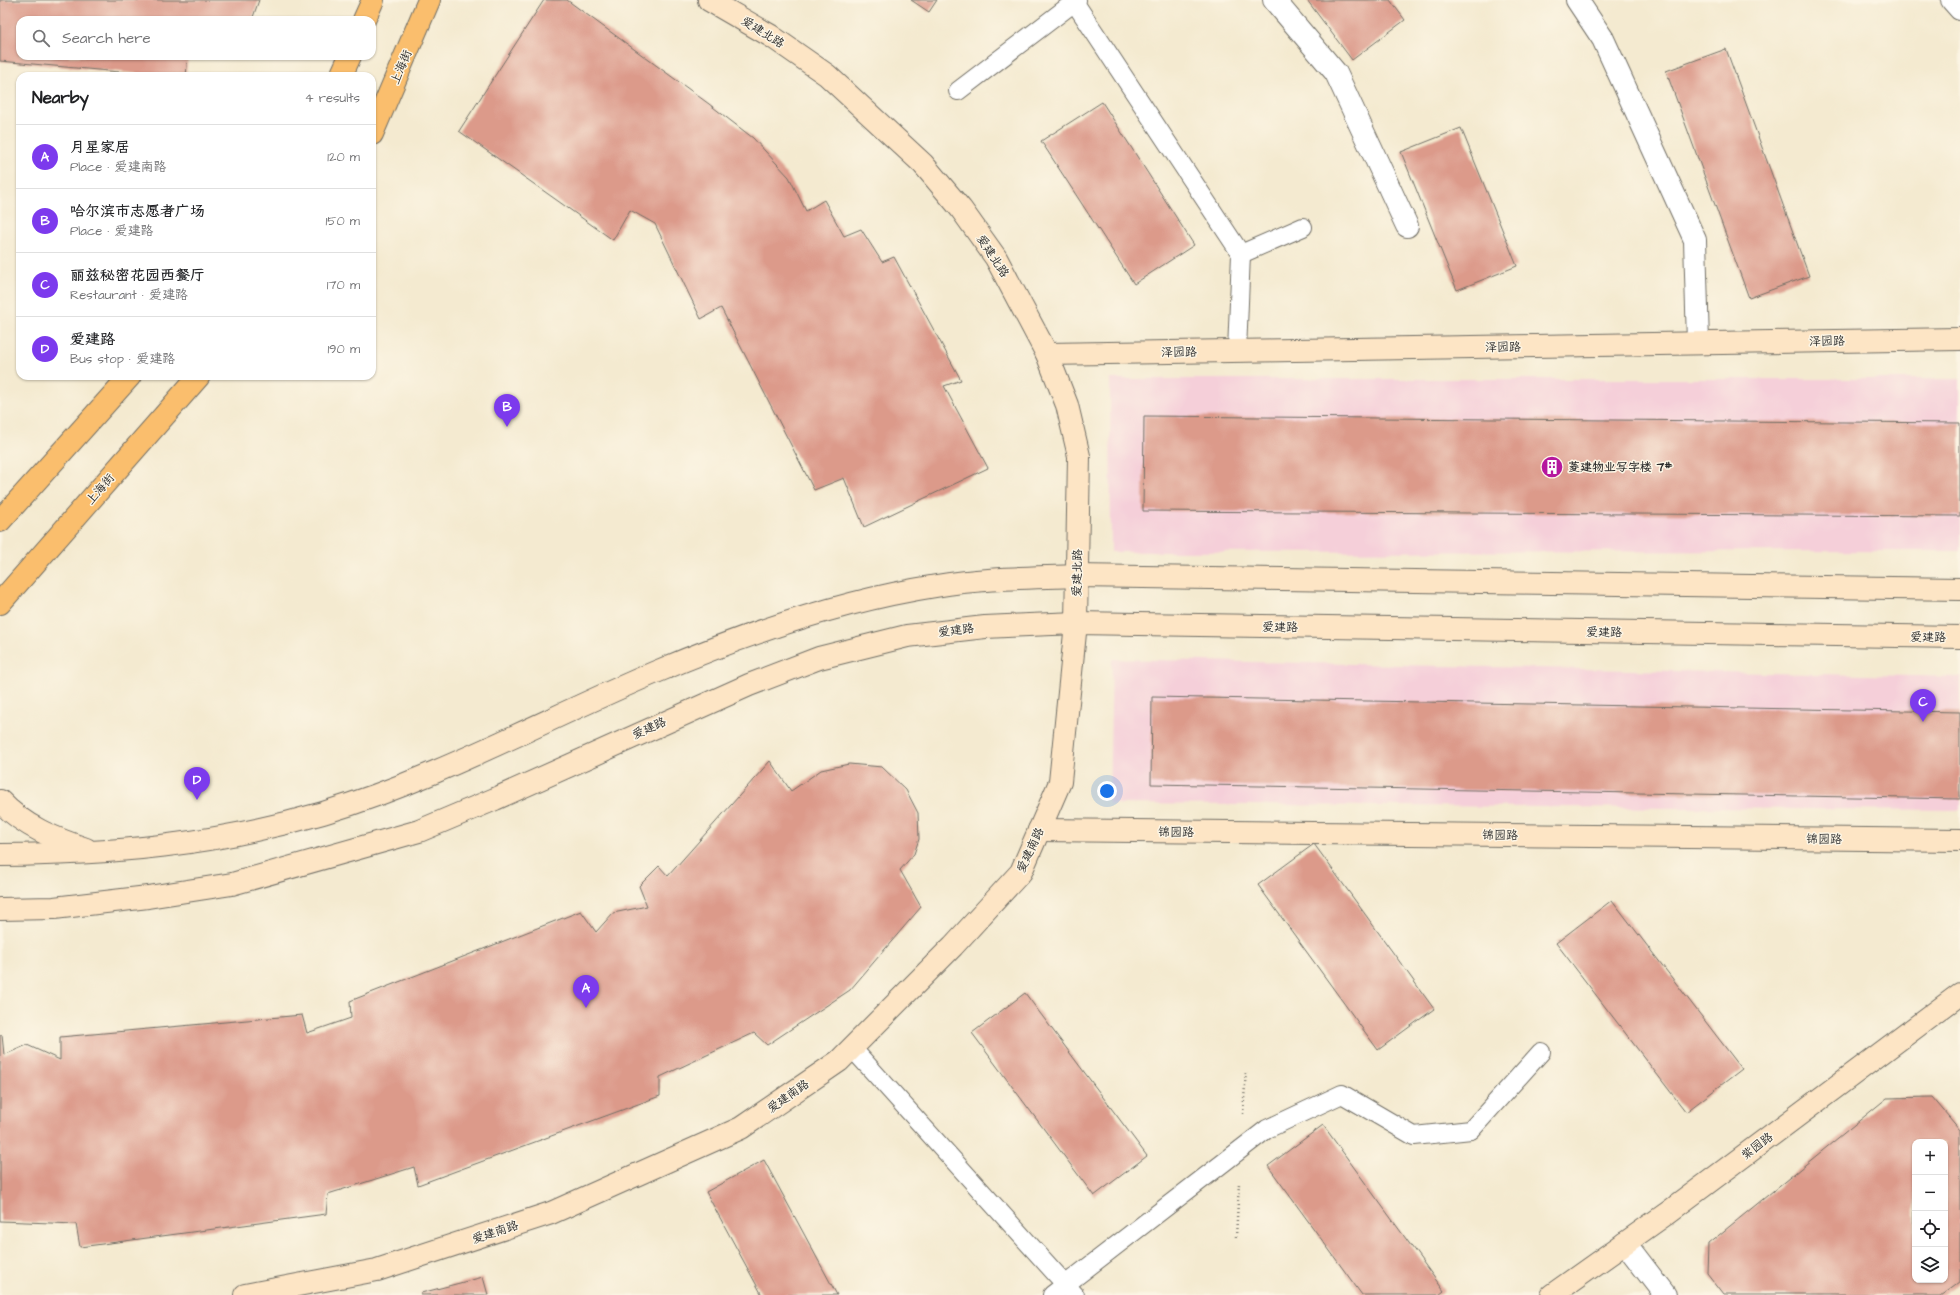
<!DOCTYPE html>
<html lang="en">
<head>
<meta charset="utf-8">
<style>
  body { margin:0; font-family:"Architects Daughter","LXGW WenKai TC",sans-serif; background:#f2f2f2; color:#202124 }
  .controls { position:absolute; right:12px; bottom:12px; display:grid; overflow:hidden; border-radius:8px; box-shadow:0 1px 3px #0004 }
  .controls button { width:36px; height:36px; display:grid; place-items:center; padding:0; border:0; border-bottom:1px solid #e0e0e0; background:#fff; color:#202124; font:20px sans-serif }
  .you { position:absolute; left:1107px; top:791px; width:14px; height:14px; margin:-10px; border:3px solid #fff; border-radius:50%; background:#1a73e8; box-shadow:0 0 0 6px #1a73e833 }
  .badge { display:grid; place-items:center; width:26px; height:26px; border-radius:50%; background:#7c3aed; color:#fff; font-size:13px; font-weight:700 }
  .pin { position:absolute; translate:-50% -33px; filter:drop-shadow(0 1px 2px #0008) }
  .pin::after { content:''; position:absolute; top:21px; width:14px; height:12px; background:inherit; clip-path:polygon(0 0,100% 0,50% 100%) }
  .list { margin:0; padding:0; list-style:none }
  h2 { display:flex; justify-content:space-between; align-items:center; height:52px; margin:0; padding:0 16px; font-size:17px }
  h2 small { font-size:13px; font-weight:400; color:#757577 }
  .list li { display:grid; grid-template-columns:26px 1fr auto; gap:12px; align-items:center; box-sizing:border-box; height:64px; padding:0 16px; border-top:1px solid #e0e0e0 }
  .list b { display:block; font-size:15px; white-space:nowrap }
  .list p { margin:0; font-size:13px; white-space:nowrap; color:#757577 }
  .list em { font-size:13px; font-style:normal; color:#757577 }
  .icon { flex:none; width:22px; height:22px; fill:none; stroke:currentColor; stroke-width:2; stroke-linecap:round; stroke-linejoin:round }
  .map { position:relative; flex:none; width:1960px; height:1295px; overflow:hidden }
  .search { position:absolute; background:#fff; box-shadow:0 1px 3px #0004; left:16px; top:16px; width:360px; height:44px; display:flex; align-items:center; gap:10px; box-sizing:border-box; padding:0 14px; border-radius:12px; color:#757577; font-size:15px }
  .panel { position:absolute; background:#fff; box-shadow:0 1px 3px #0004; left:16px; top:72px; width:360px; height:308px; border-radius:12px }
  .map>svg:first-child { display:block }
</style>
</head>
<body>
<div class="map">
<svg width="1960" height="1295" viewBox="0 0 1960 1295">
  <rect width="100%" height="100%" fill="#fcf5e5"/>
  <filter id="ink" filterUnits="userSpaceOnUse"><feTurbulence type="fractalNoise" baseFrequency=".025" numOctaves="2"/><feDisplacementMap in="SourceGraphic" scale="8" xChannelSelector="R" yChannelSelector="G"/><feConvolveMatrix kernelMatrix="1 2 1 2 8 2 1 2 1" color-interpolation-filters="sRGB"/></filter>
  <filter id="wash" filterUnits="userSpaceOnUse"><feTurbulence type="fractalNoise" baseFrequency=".012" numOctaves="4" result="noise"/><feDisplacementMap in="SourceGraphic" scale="16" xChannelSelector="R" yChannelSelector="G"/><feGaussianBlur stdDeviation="0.9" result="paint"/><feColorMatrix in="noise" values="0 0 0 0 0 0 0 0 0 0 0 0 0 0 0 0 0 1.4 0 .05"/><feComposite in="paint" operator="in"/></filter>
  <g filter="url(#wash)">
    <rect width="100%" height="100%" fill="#f4ead0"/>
    <g fill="#f5cfd9">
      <path d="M1110 379H1960V551L1111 552Z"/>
      <path d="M1112 659 1960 677V810L1109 804Z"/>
    </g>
    <g id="blocks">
      <g fill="#dc9a8a" fill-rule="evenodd">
        <path d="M0 0H259L252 20H20V56H188L186 76H163L0 61Z"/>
        <path d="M544 0H567L709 104 753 138 789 177 806 211 824 200 844 236 861 229 882 262 894 257 961 380 944 386 988 468 864 527 844 478 814 490 721 308 701 319 655 224 630 210 613 240 459 131Z"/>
        <path d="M911 0H937L929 12Z"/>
        <path d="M1307 0H1390L1405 20 1352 60Z"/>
        <path d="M1726 49 1809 276 1749 298 1666 71Z"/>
        <path d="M1102 102 1194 245 1134 284 1041 141Z"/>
        <path d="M1461 128 1517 266 1457 290 1401 152Z"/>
        <path d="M1144 416 1960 423V516L1143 511Z"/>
        <path d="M1152 697 1960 712V799L1151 784Z"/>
        <path d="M770 761 791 791 821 770 849 764 882 767 906 790 918 813 919 839 914 854 900 870 921 907 850 990 767 1045 754 1033 660 1077V1096L418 1185 414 1167 328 1194 326 1214 80 1247 76 1224 0 1221V1035H2L4 1055 27 1045 60 1060V1037L302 1015 307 1033 351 1018 350 1001 581 911 596 932 613 913 647 906 639 886 659 866 668 876Z"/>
        <path d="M1314 844 1434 1009 1378 1050 1258 885Z"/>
        <path d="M1612 900 1742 1069 1686 1112 1556 943Z"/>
        <path d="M1025 993 1147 1156 1094 1196 972 1033Z"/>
        <path d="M1932 1097 1960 1130V1282L1942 1295H1724L1707 1273 1708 1244 1887 1098ZM1915 1142H1945V1280H1915Z"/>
        <path d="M1323 1125 1444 1291 1439 1295H1362L1268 1166Z"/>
        <path d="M764 1160 837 1295H762L706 1192Z"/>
        <path d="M483 1277 488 1295H421V1293Z"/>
      </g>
    </g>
  </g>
  <g filter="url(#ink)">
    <use href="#blocks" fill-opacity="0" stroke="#716e65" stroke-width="1"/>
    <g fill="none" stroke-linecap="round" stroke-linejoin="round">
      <g stroke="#716e65" stroke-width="20">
        <g id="lane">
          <path d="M1073 0 1241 254 1237 351"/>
          <path d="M958 91 1077 0"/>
          <path d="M1241 254 1303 227"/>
          <path d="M852 1048 1075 1295"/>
          <path d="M1052 1295 1267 1129 1342 1094 1414 1136 1471 1130 1541 1052"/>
        </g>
      </g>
      <g stroke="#716e65" stroke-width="24">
        <g id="street">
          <path d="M1274 0 1336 73 1407 226"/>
          <path d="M1577 0 1603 39 1695 240 1698 343"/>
          <path d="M1952 0 1960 9"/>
          <path d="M1625 1243 1665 1295"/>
        </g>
      </g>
      <g stroke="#716e65" stroke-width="24">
        <g id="secondary">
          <path d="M1047 354 1960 339"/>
          <path d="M0 801C24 827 54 838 86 849"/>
          <path d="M1039 830 1960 840"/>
          <path d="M0 855C114 854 214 845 323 813 439 778 545 719 656 672 745 634 840 601 936 586 982 578 1030 578 1076 576L1960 589"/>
          <path d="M0 909 54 908 148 897 232 884 419 831 495 799 749 685 819 658 907 636 985 627 1076 623 1960 637"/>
          <path d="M245 1295 377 1270 551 1213 741 1128 839 1061 953 946 1021 872 1060 782 1076 623 1079 456 1067 405 1047 354 996 258 961 209 923 164 827 75 771 36 709 0"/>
          <path d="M1552 1295 1666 1214 1960 994"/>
        </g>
      </g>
      <g stroke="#716e65" stroke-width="24">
        <g id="primary">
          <path d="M364 20 373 0"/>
          <path d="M341 76 350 56"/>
          <path d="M372 134 429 0"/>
          <path d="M0 521 130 376"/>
          <path d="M0 603 199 376"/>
        </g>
      </g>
      <g stroke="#716e65" stroke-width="2.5" stroke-dasharray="1 3" stroke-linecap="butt">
        <path d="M1243 1114 1246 1071"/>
        <path d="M1236 1237 1239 1183"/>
      </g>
      <use href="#lane" stroke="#fff" stroke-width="18"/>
      <use href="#street" stroke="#fff" stroke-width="22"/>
      <use href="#secondary" stroke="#fde5c5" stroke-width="22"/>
      <use href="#primary" stroke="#fabe6d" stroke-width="22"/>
    </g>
  </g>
  <defs>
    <g id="building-disc" transform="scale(1.15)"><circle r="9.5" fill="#b5179e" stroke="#fcf5e5"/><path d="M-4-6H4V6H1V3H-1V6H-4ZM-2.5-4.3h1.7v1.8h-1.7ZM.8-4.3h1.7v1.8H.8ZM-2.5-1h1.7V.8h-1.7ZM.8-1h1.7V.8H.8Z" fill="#fff"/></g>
  </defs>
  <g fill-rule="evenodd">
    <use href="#building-disc" x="1552" y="467"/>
  </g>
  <g text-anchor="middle" stroke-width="3" stroke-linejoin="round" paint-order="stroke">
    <g font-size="12" fill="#2b2b2b" stroke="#fcf5e5">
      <text transform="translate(763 32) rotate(32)" y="4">爱建北路</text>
      <text transform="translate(401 67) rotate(-67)" y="4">上海街</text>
      <text transform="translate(993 256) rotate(57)" y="4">爱建北路</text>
      <text transform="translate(1827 341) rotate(-1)" y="4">泽园路</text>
      <text transform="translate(1503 347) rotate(-1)" y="4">泽园路</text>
      <text transform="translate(1179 352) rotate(-1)" y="4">泽园路</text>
      <text transform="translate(100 489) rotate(-49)" y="4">上海街</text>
      <text transform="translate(1077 573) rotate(-89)" y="4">爱建北路</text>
      <text transform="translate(1280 627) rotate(1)" y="4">爱建路</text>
      <text transform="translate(956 630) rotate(-7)" y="4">爱建路</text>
      <text transform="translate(1604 632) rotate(1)" y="4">爱建路</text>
      <text transform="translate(1928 637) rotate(1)" y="4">爱建路</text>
      <text transform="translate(649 728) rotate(-24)" y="4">爱建路</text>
      <text transform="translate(1176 832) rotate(1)" y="4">锦园路</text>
      <text transform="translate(1500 835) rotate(1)" y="4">锦园路</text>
      <text transform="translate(1824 839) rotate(1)" y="4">锦园路</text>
      <text transform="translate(1030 850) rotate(-65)" y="4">爱建南路</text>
      <text transform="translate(788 1096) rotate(-35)" y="4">爱建南路</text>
      <text transform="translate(1757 1146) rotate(-37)" y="4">紫园路</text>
      <text transform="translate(495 1232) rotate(-18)" y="4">爱建南路</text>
    </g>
    <g font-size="12" font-weight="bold" fill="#2b2b2b" stroke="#fcf5e5" text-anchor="start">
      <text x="1568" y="471">菱建物业写字楼 7#</text>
    </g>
  </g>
</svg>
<div class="controls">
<button>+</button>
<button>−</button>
<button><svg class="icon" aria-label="locate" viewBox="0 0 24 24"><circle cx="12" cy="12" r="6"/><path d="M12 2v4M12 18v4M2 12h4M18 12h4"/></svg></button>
<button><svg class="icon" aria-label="layers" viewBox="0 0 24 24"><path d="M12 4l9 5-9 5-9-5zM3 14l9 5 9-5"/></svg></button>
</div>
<div class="you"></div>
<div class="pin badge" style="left:586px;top:1008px">A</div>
<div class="pin badge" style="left:507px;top:427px">B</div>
<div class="pin badge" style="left:1923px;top:722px">C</div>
<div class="pin badge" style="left:197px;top:800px">D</div>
<div class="search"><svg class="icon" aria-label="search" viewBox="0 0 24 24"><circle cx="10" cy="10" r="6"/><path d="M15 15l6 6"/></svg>Search here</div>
<section class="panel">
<h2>Nearby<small>4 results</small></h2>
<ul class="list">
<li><span class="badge">A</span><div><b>月星家居</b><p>Place · 爱建南路</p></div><em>120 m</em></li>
<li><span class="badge">B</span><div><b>哈尔滨市志愿者广场</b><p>Place · 爱建路</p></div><em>150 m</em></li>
<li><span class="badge">C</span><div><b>丽兹秘密花园西餐厅</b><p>Restaurant · 爱建路</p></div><em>170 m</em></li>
<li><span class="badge">D</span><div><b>爱建路</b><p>Bus stop · 爱建路</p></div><em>190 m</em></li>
</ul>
</section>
</div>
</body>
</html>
